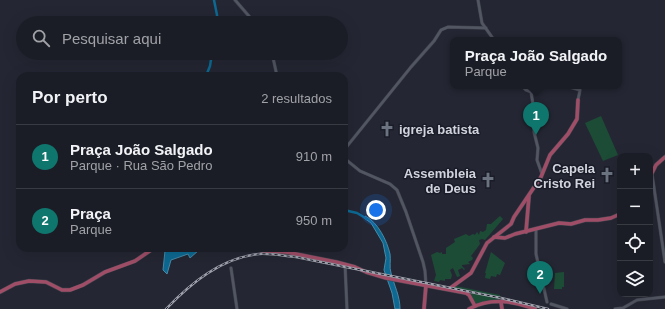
<!DOCTYPE html>
<html lang="pt">
<head>
<meta charset="utf-8">
<style>
  body { margin:0; font-family:Arial,sans-serif; background:#282a32; color:#f1f3f6 }
  .controls { position:absolute; right:12px; bottom:12px; display:grid; overflow:hidden; border-radius:8px; box-shadow:0 4px 16px #0002 }
  .controls button { width:36px; height:36px; display:grid; place-items:center; padding:0; border:0; border-bottom:1px solid #393b43; background:#1b1d26; color:#f1f3f6; font:20px sans-serif }
  .you { position:absolute; left:376px; top:210px; width:14px; height:14px; margin:-10px; border:3px solid #fff; border-radius:50%; background:#1a73e8; box-shadow:0 0 0 6px #1a73e833 }
  .badge { display:grid; place-items:center; width:26px; height:26px; border-radius:50%; background:#0f766e; color:#fff; font-size:13px; font-weight:700 }
  .pin { position:absolute; translate:-50% -33px; filter:drop-shadow(0 1px 2px #0008) }
  .pin::after { content:''; position:absolute; top:21px; width:14px; height:12px; background:inherit; clip-path:polygon(0 0,100% 0,50% 100%) }
  .popup { position:absolute; left:450px; top:37px; width:172px; height:52px; box-sizing:border-box; display:grid; place-content:center; border-radius:8px; background:#1b1d26; filter:drop-shadow(0 1px 3px #0005); font-size:13px; white-space:nowrap; color:#a0a2a7 }
  .popup b { font-size:15px; color:#f1f3f6 }
  .popup::after { content:''; position:absolute; left:50%; top:100%; margin-left:-8px; border:8px solid transparent; border-top-color:#1b1d26 }
  .list { margin:0; padding:0; list-style:none }
  h2 { display:flex; justify-content:space-between; align-items:center; height:52px; margin:0; padding:0 16px; font-size:17px }
  h2 small { font-size:13px; font-weight:400; color:#a0a2a7 }
  .list li { display:grid; grid-template-columns:26px 1fr auto; gap:12px; align-items:center; box-sizing:border-box; height:64px; padding:0 16px; border-top:1px solid #393b43 }
  .list b { display:block; font-size:15px; white-space:nowrap }
  .list p { margin:0; font-size:13px; white-space:nowrap; color:#a0a2a7 }
  .list em { font-size:13px; font-style:normal; color:#a0a2a7 }
  .icon { flex:none; width:22px; height:22px; fill:none; stroke:currentColor; stroke-width:2; stroke-linecap:round; stroke-linejoin:round }
  .map { position:relative; flex:none; width:665px; height:309px; overflow:hidden }
  .search { position:absolute; background:#1b1d26; box-shadow:0 4px 16px #0002; left:16px; top:16px; width:332px; height:44px; display:flex; align-items:center; gap:10px; box-sizing:border-box; padding:0 14px; border-radius:22px; color:#a0a2a7; font-size:15px }
  .panel { position:absolute; background:#1b1d26; box-shadow:0 4px 16px #0002; left:16px; top:72px; width:332px; height:180px; border-radius:12px }
  .map>svg:first-child { display:block }
</style>
</head>
<body>
<div class="map">
<svg width="665" height="309" viewBox="0 0 665 309">
  <rect width="100%" height="100%" fill="#242733"/>
  <g fill="#1d4c36">
    <path d="M601 116 618 155 603 161 585 123Z"/>
    <path d="M500 216 503 219 485 240 482 239 479 240 480 244 471 256 473 258 472 260 468 262 470 264 462 265V266L465 269 464 270 462 268 458 270 460 276 457 277 453 268 450 270 452 275 451 279H445V281L440 280 439 282 434 281 436 275 431 255 437 252 440 253 442 252V254H446V248L455 242 454 239 466 234 469 236 473 234 475 235 477 232 479 235 480 231 483 232 486 230 487 224H491Z"/>
    <path d="M491 252 505 263 500 275 497 274 496 277 491 276 490 279 485 278 486 273H485Z"/>
    <path d="M564 272V287H562V289H554L555 273Z"/>
    <path d="M456 286 500 295V301L475 305 469 293 452 289V287Z"/>
  </g>
  <g fill="#0d6992" stroke="#4889a8">
    <path d="M365 216C378 222 387 241 390 254 391 260 389 267 391 273 394 285 400 296 400 309H395L392 293 384 270 386 258 383 243 371 223 364 218Z"/>
    <path d="M168 248H199V250L190 258 188 254 171 260 167 274 163 270 165 251Z"/>
  </g>
  <g fill="none" stroke-linecap="round" stroke-linejoin="round">
    <g stroke="#0d6992" stroke-width="2.5">
      <path d="M214 0 217 15V23"/>
      <path d="M206 76 210 66 212 53"/>
      <path d="M344 210 357 213 367 219"/>
    </g>
    <g stroke="#40434c" stroke-width="3.5">
      <g id="minor">
        <path d="M235 0 255 23"/>
        <path d="M478 0 482 23 494 40"/>
        <path d="M272 53 277 76"/>
        <path d="M522 86 526 90 531 92 540 86"/>
        <path d="M566 86 580 90 578 100"/>
        <path d="M531 92 534 110V132L538 148 537 160 542 174"/>
        <path d="M344 150 411 67 434 41 441 30 448 27 486 28"/>
        <path d="M344 158 360 171 390 184 397 190 406 212 423 262 425 271 426 285"/>
        <path d="M652 174 665 262"/>
        <path d="M536 229V254L547 302"/>
        <path d="M345 264 347 309"/>
        <path d="M231 268 237 309"/>
        <path d="M551 304 567 309"/>
        <path d="M615 309 623 308 637 300 665 297"/>
      </g>
    </g>
    <g stroke="#40434c" stroke-width="4.5">
      <g id="major">
        <path d="M650 177 656 165 665 157"/>
        <path d="M526 232 529 196"/>
        <path d="M494 237 505 238 515 234 559 223 571 224 585 220H598L611 218 620 214"/>
        <path d="M257 248 262 251 286 252 336 262 355 267 366 272 386 278 466 293 469 295 475 306"/>
        <path d="M449 289 471 273 487 243 511 224 514 217 541 177 550 155 568 134 577 119 578 100"/>
        <path d="M0 292 15 284 29 281 46 282 62 290H70L83 285 105 272 135 261 154 248"/>
        <path d="M501 302 502 309"/>
        <path d="M424 309 426 285"/>
        <path d="M469 309C490 297 513 301 535 309"/>
      </g>
    </g>
    <use href="#minor" stroke="#525663" stroke-width="2.5"/>
    <use href="#major" stroke="#a04e68" stroke-width="3.5"/>
    <g stroke="#9fa2ac" stroke-width="2.5">
      <path id="rail" d="M166 309C191 283 221 258 259 254 268 253 285 256 296 257L501 298 548 309"/>
    </g>
    <use href="#rail" stroke="#1a1d29" stroke-width="1" stroke-dasharray="3" stroke-linecap="butt"/>
  </g>
  <defs>
    <g id="church-bare" transform="scale(1.2)"><path d="M-1.2-6h2.4v3.5h3.3v2.4h-3.3V6h-2.4V-.1h-3.3v-2.4h3.3Z" fill="#6b7280" stroke="#1a1d29" stroke-width="2.5" paint-order="stroke"/></g>
  </defs>
  <g fill-rule="evenodd">
    <use href="#church-bare" x="387" y="129"/>
    <use href="#church-bare" x="607" y="175"/>
    <use href="#church-bare" x="488" y="180"/>
  </g>
  <g text-anchor="middle" stroke-width="3" stroke-linejoin="round" paint-order="stroke">
    <g font-size="13" font-weight="bold" fill="#d1d4dc" stroke="#1a1d29" text-anchor="end">
      <text x="399" y="134" text-anchor="start">igreja batista</text>
      <text x="595" y="173">Capela<tspan x="595" dy="15">Cristo Rei</tspan></text>
      <text x="476" y="178">Assembleia<tspan x="476" dy="15">de Deus</tspan></text>
    </g>
  </g>
</svg>
<div class="controls">
<button>+</button>
<button>−</button>
<button><svg class="icon" aria-label="locate" viewBox="0 0 24 24"><circle cx="12" cy="12" r="6"/><path d="M12 2v4M12 18v4M2 12h4M18 12h4"/></svg></button>
<button><svg class="icon" aria-label="layers" viewBox="0 0 24 24"><path d="M12 4l9 5-9 5-9-5zM3 14l9 5 9-5"/></svg></button>
</div>
<div class="you"></div>
<div class="pin badge" style="left:536px;top:135px">1</div>
<div class="popup"><b>Praça João Salgado</b>Parque</div>
<div class="pin badge" style="left:540px;top:294px">2</div>
<div class="search"><svg class="icon" aria-label="search" viewBox="0 0 24 24"><circle cx="10" cy="10" r="6"/><path d="M15 15l6 6"/></svg>Pesquisar aqui</div>
<section class="panel">
<h2>Por perto<small>2 resultados</small></h2>
<ul class="list">
<li><span class="badge">1</span><div><b>Praça João Salgado</b><p>Parque · Rua São Pedro</p></div><em>910 m</em></li>
<li><span class="badge">2</span><div><b>Praça</b><p>Parque</p></div><em>950 m</em></li>
</ul>
</section>
</div>
</body>
</html>
